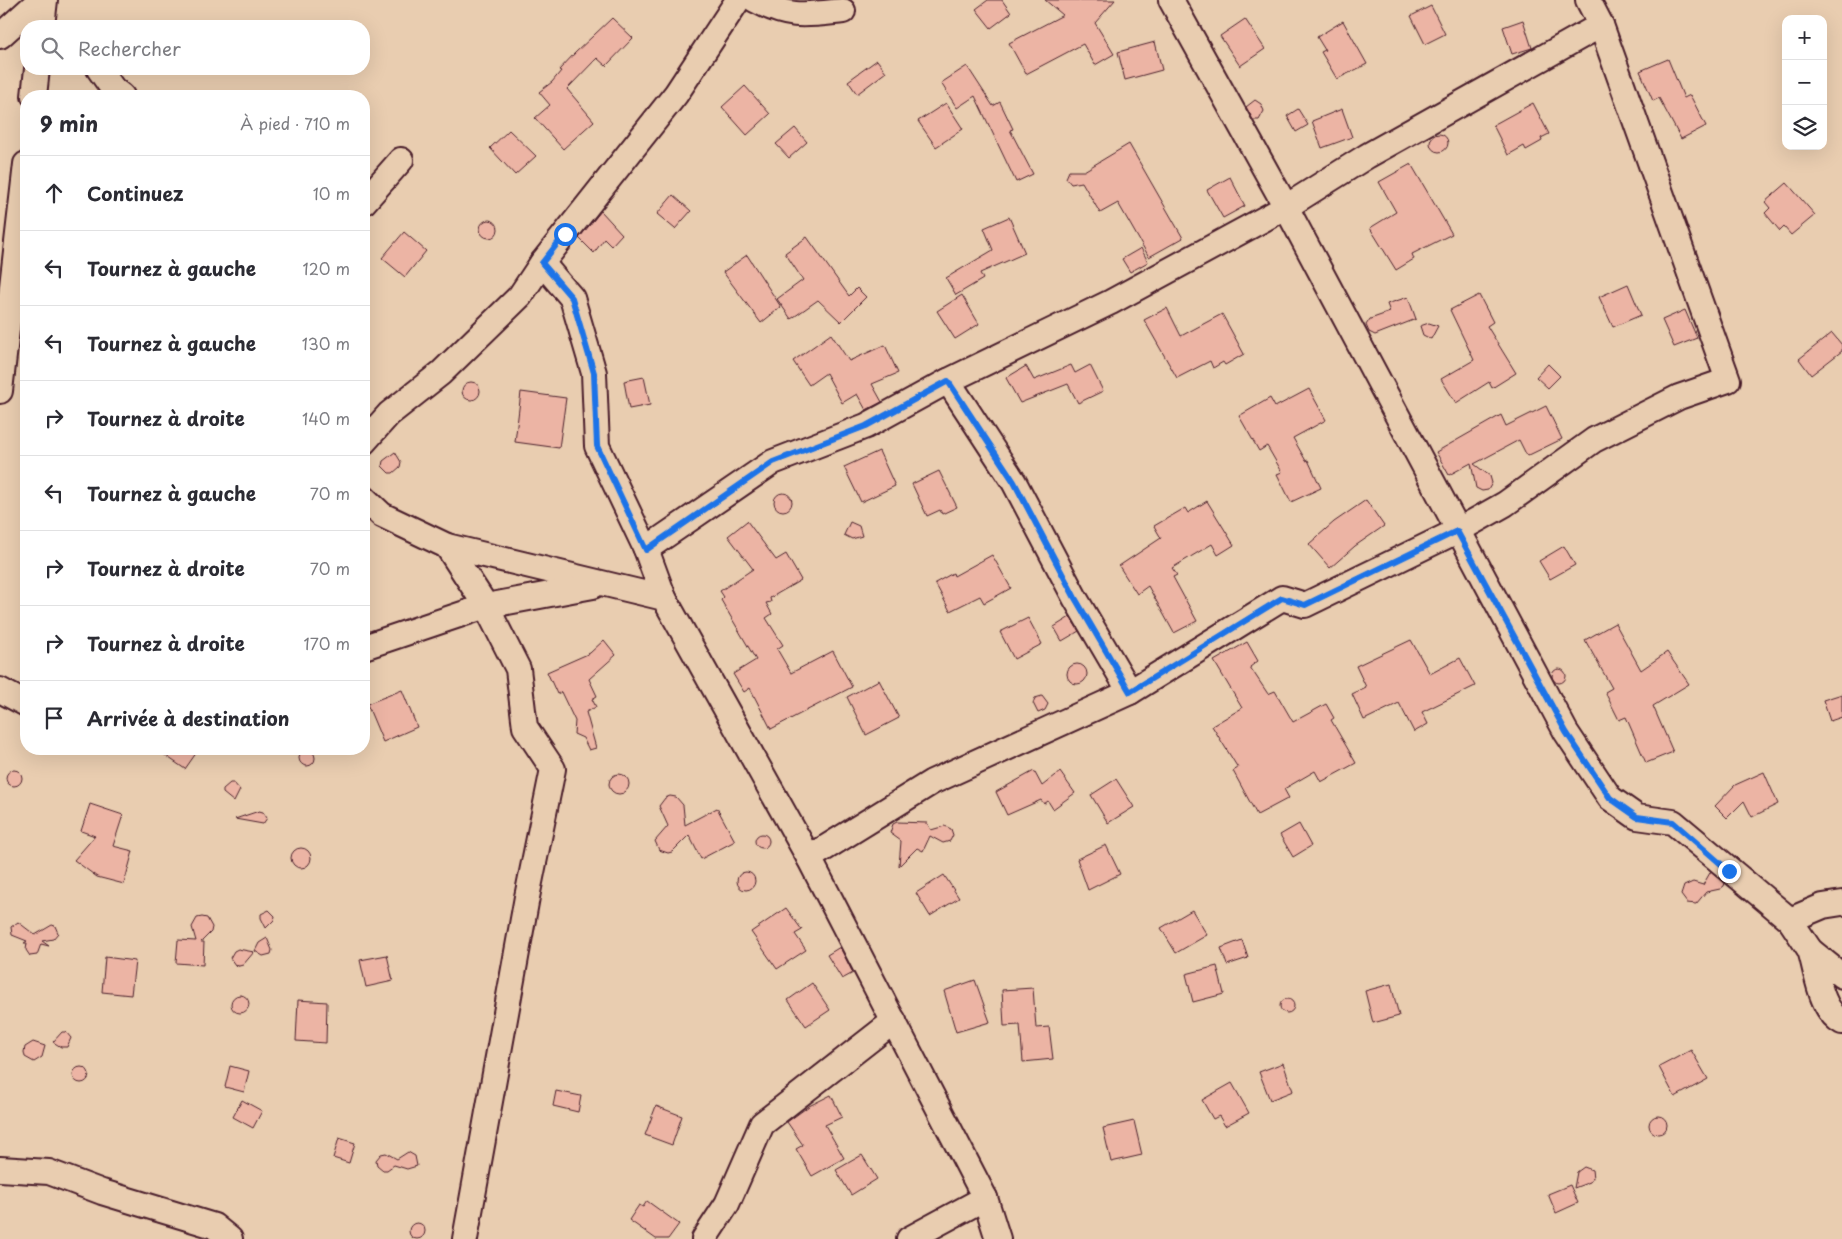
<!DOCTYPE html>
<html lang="fr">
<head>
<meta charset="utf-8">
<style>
  body { margin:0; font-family:"Playpen Sans",sans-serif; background:#f2f2f3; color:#2b2b33 }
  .controls { position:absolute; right:15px; top:15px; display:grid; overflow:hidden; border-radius:10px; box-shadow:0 5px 20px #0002 }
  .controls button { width:45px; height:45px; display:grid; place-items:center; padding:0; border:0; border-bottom:1px solid #e1e1e2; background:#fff; color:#2b2b33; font:25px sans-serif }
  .stop { position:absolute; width:15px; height:15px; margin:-11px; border:4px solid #1a73e8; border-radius:50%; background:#fff }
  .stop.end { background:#1a73e8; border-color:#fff; box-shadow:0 1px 5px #0008 }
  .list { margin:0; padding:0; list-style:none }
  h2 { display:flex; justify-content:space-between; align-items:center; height:65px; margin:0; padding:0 20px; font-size:21px }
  h2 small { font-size:16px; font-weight:400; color:#7c7c81 }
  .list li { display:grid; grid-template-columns:32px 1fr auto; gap:15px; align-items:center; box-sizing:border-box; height:75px; padding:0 20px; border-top:1px solid #e1e1e2 }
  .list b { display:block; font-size:19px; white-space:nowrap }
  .list em { font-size:16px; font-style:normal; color:#7c7c81 }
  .icon { flex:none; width:28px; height:28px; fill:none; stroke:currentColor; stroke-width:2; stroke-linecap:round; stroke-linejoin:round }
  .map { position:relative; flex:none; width:1842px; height:1239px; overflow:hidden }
  .search { position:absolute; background:#fff; box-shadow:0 5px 20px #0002; left:20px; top:20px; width:350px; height:55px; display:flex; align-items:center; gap:12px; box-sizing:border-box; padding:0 18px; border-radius:20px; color:#7c7c81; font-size:19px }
  .panel { position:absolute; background:#fff; box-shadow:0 5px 20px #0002; left:20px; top:90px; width:350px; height:665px; border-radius:20px }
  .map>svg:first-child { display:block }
</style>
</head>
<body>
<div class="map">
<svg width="1842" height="1239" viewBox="0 0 1842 1239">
  <rect width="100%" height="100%" fill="#e9cdb0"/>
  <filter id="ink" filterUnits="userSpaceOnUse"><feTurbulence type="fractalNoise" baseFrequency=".02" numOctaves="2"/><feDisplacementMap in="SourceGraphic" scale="10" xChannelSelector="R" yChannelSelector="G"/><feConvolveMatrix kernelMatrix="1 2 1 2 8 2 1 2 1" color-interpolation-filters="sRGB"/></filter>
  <g filter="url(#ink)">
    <g fill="#ecb4a4" stroke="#4a1f2b">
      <path d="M988 0H1002L1011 13 991 28 976 9Z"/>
      <path d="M1045 0H1115L1095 23 1114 54 1095 65 1083 44 1026 74 1009 43 1063 15Z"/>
      <path d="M1431 6 1445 34 1425 44 1411 16Z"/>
      <path d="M612 18 633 38 606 66 597 58 567 89 594 121 563 149 535 118 550 105 539 92 552 82 561 71 559 70 575 53Z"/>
      <path d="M1245 19 1265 49 1240 66 1220 36Z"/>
      <path d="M1523 20 1532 48 1512 54 1503 27Z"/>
      <path d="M1343 21 1367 64 1337 79 1321 52 1325 50 1317 37Z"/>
      <path d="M1155 42 1162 70 1125 80 1118 52Z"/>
      <path d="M1668 59 1684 98 1690 95 1706 126 1681 139 1659 98 1653 101 1640 71Z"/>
      <path d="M877 60 886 72 857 94 848 81Z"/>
      <path d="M967 66 993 106 1000 102 1013 129 1010 130 1033 174 1016 182 975 96 957 108 941 83Z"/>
      <path d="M745 86 770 114 747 135 722 107Z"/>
      <path d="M1255 100 1261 104 1264 111 1259 120H1253L1246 107Z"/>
      <path d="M946 103 963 129 936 147 918 121Z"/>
      <path d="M1533 103 1549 134 1541 138 1542 141 1526 150 1524 146 1508 155 1493 125Z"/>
      <path d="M1298 109 1308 125 1296 132 1287 116Z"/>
      <path d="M1342 109 1352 137 1322 148 1312 121Z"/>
      <path d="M795 128 807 142 789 158 776 144Z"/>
      <path d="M509 130 536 156 515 175 490 148Z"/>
      <circle cx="1439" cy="143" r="9"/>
      <path d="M1129 144 1183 238 1149 257 1118 203 1100 213 1082 182 1071 184 1066 178 1069 171H1084Z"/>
      <path d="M1411 164 1452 234 1412 254 1414 259 1396 270 1370 228 1396 212 1379 182Z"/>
      <path d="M1230 177 1245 206 1223 218 1207 190Z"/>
      <path d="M1787 183 1815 215 1791 235 1784 227 1780 231 1765 213 1770 208 1765 202Z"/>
      <path d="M673 195 691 211 675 229 657 214Z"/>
      <path d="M601 211 622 234 611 246 604 239 594 253 579 238Z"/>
      <path d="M1009 217 1025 253 980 273 983 279 956 295 946 278 993 250 984 228Z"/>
      <circle cx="489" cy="229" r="9"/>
      <path d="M404 232 426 251 405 277 382 258Z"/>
      <path d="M807 237 849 296 857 288 866 297 841 322 818 300 791 319 777 299 803 280 785 253Z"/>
      <path d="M1141 248 1148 262 1130 272 1122 259Z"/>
      <path d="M747 255 781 307 761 323 723 272Z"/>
      <path d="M1628 284 1641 315 1613 327 1599 297Z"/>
      <path d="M962 295 979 324 955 339 937 311Z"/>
      <path d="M1479 295 1493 322 1487 326 1516 373 1492 388 1489 382 1456 403 1441 379 1474 360 1450 310Z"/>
      <path d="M1408 297 1416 319 1375 335 1369 332 1366 325 1370 319 1390 312 1387 304Z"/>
      <path d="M1167 308 1181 336 1222 314 1244 354 1225 365 1223 362 1213 368 1210 361 1177 378 1144 320Z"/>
      <path d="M1685 310 1697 338 1674 347 1662 320Z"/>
      <path d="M1429 323 1438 326 1431 339 1423 335 1420 326Z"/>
      <path d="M1832 333 1842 345V351L1811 375 1799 359Z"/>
      <path d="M831 334 849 361 885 345 898 373 872 384 882 402 866 410 857 394 842 403 826 373 809 385 793 361Z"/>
      <path d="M1548 364 1560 376 1548 388 1536 377Z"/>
      <path d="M1071 365 1075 373 1090 365 1103 391 1078 403 1068 384 1020 403 1006 378 1026 366 1034 380Z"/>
      <path d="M644 377 650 405 629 409 624 381Z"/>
      <circle cx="471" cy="391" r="9"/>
      <path d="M1309 389 1326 420 1293 438 1306 461 1308 460 1321 488 1291 502 1277 474 1282 472 1267 446 1259 451 1239 416 1270 398 1275 407Z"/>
      <path d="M521 392 566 398 559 448 515 442Z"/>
      <path d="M1546 406 1562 439 1527 456 1519 440 1474 464 1490 476 1492 483 1488 490 1482 491 1476 488 1471 463 1449 475 1436 452 1501 415 1506 426Z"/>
      <path d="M879 451 895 486 861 502 844 467Z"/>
      <path d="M395 452 401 462 400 467 393 473H389L382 466 383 461Z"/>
      <path d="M939 471 957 507 942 514 940 510 927 516 912 484Z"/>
      <circle cx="783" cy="502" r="9"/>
      <path d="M1366 500 1384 526 1355 546 1330 568 1309 544 1334 522Z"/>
      <path d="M1207 501 1234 545 1218 555 1212 544 1172 568 1177 575 1173 577 1197 621 1174 633 1148 586 1137 594 1119 566 1161 538 1154 526 1185 508 1188 513Z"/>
      <path d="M747 521 776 560 786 554 801 580 770 598 771 602 766 603 772 614 766 618 783 645 777 649 791 673 833 651 852 687 771 729 750 688 744 692 733 674 756 660 721 600 724 597 720 591 753 569 728 536Z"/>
      <path d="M850 522 859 526 862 536 852 539 844 535Z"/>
      <path d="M1564 546 1575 565 1550 579 1539 561Z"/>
      <path d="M992 555 1011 588 984 603 980 596 950 611 935 583 953 573 954 576Z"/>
      <path d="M1070 617 1079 631 1062 641 1054 627Z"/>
      <path d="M1028 618 1042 644 1014 659 1000 632Z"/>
      <path d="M1615 623 1641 670 1667 652 1689 684 1653 706 1673 752 1646 763 1626 717 1619 720 1605 692 1612 688 1585 640Z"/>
      <path d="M604 640 616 655 589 679 597 696 592 699 596 707 586 712 596 748 589 750 583 738 574 734 575 721 561 692 557 694 547 672 590 653Z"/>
      <path d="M1411 640 1430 674 1460 658 1475 686 1422 712 1428 724 1414 732 1399 703 1364 720 1352 694 1366 687 1356 666Z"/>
      <path d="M1247 642 1258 661 1250 667 1268 694 1275 691 1293 722 1326 704 1334 718 1331 720 1356 763 1321 782 1315 771 1284 789 1289 798 1257 815 1233 771 1238 768 1212 726 1242 708 1214 661Z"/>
      <circle cx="1077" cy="674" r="10"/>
      <circle cx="1559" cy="676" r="7"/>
      <path d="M879 680 899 718 866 735 847 697Z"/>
      <path d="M402 690 417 727 383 742 367 704Z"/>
      <path d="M1842 694V717L1830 721 1823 700Z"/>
      <path d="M1042 696 1048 704 1045 710 1038 713 1033 703 1035 698Z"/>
      <path d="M156 749H199L185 769Z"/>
      <circle cx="307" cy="758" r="8"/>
      <circle cx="14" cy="778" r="8"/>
      <path d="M1034 771 1042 786 1060 772 1075 793 1053 809 1048 801 1044 804 1041 800 1007 815 996 792Z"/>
      <path d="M1764 772 1778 804 1752 817 1744 801 1727 818 1715 806 1735 785Z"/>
      <circle cx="619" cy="784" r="10"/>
      <path d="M1116 779 1134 807 1108 823 1091 795Z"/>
      <path d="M230 783H234L240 790 234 802 223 793V789Z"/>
      <path d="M670 796 676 797 683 805 685 825 717 808 735 841 701 859 689 835 672 852 668 853 659 850 655 841 668 826 659 806 665 798Z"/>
      <path d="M90 804 123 815 113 846 133 851 124 884 97 877 74 860 95 836 81 831Z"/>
      <path d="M259 811 263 812 267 818 263 824 235 819Z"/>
      <path d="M897 822 927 823 931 830 945 826 951 829 953 835 950 841 943 843 930 836 923 851 917 848 899 866 901 841 890 833 893 824Z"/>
      <path d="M1299 824 1311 846 1293 857 1280 835Z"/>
      <circle cx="762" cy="841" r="7"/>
      <path d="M1106 845 1120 874 1088 890 1077 859Z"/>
      <circle cx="301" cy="858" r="10"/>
      <path d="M1711 871 1725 883 1724 886 1720 889 1706 892 1696 904 1687 903 1681 895 1684 886 1693 882 1703 885Z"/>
      <circle cx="746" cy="881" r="9"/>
      <path d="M944 875 959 898 930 916 916 893Z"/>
      <path d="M786 908 802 930 795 934 806 950 777 969 751 932Z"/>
      <path d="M269 910 275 916 274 920 266 928 261 918V914Z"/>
      <path d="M1192 910 1207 935 1176 953 1161 928Z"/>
      <path d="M202 917 207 918 212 927 211 932 201 942H204L203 965 176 963 178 940 196 941 192 927 197 918Z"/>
      <path d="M18 922 35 935 52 925 55 926 58 933 53 939 42 941 49 946 41 944 37 955 30 956 26 950 27 943H24L27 941 12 935 11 927Z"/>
      <path d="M267 938 272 950 271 954 263 956 255 951 259 943Z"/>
      <path d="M1242 940 1248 958 1227 965 1221 948Z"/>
      <path d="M840 947 853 973 842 979 827 955Z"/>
      <path d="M238 949 254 952 243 965 239 966 235 965 230 958 234 951Z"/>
      <path d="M387 955 393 981 366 987 360 960Z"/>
      <path d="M105 957 135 961 131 995 102 992Z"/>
      <path d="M1217 966 1224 994 1193 1002 1186 974Z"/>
      <path d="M975 980 990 1022 956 1032 944 991Z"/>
      <path d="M812 983 830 1010 806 1026 788 1000Z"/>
      <path d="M1391 984 1399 1016 1373 1023 1365 991Z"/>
      <path d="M1033 988 1036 1028 1049 1027 1053 1059 1023 1062 1020 1025 1004 1026 1002 990Z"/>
      <circle cx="240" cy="1004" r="9"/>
      <circle cx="1287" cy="1006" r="7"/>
      <path d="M298 1000 327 1002 326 1043 296 1041Z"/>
      <path d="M62 1032H66L71 1038 67 1047H61L53 1042Z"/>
      <path d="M33 1042 45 1046 42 1057 34 1062 25 1057 24 1052 25 1047Z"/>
      <path d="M1691 1050 1708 1079 1675 1097 1659 1067Z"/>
      <path d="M1283 1063 1293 1091 1270 1100 1259 1072Z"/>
      <path d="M230 1066 249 1071 244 1092 225 1087Z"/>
      <circle cx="81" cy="1075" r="8"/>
      <path d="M1232 1083 1249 1113 1225 1126 1219 1116 1213 1119 1202 1100Z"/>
      <path d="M556 1091 581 1096 578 1112 553 1106Z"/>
      <path d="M831 1095 842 1117 825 1125 844 1158 812 1176 796 1149 803 1145 787 1122 809 1106Z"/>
      <path d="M242 1100 262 1111 253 1128 233 1117Z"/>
      <path d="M656 1106 682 1116 672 1145 645 1135Z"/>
      <circle cx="1658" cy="1125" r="9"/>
      <path d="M1134 1121 1142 1155 1111 1162 1103 1128Z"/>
      <path d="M339 1138 355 1143 349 1163 333 1158Z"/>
      <path d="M408 1152 415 1156 417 1166 407 1169 394 1165 387 1170H383L377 1165 376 1160 381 1154 386 1153 397 1159Z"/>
      <path d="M862 1155 877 1179 851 1195 836 1170Z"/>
      <path d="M1584 1167 1592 1170 1593 1178 1590 1182 1574 1188 1577 1172Z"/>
      <path d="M1570 1185 1578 1203 1556 1213 1548 1194Z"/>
      <path d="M647 1201 679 1224 668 1239H656L629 1220 639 1205 643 1207Z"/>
      <circle cx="417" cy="1231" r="8"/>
    </g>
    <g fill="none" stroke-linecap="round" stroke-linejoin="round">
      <g stroke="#4a1f2b" stroke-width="28">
        <g id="minor">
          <path d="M755 0C790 19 806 15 843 11"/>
          <path d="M1171 0 1286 207 1566 732 1610 798 1637 817 1673 822 1790 920 1810 950 1842 976"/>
          <path d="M42 26 45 0"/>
          <path d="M0 36 40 0"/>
          <path d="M99 69 113 89 122 96"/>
          <path d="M34 96 37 69"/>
          <path d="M364 202 401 160"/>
          <path d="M542 263 572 298 594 373 597 446 646 549 664 598"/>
          <path d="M948 381 1014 482 1075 598 1130 692"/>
          <path d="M0 391 26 164"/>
          <path d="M364 442 389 414 441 373 520 296 542 263 676 94 738 0"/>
          <path d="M364 498 382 515 447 546 664 598 809 858 985 1198 998 1239"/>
          <path d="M447 546 486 606 518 669 525 727 553 769 527 897 465 1239"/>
          <path d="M646 549 773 462 866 426 948 381 1111 302 1286 207 1367 156 1601 25"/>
          <path d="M364 647 486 606 593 586"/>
          <path d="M0 690 26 704"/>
          <path d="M809 858 932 782 1130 692 1282 598 1305 605 1457 531 1505 504 1594 440 1679 397 1728 380 1601 25 1588 0"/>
          <path d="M1790 920 1823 906 1842 903"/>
          <path d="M1810 950C1817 972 1820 1010 1842 1022"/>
          <path d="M0 1169 49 1172 102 1192 214 1226 230 1239"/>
          <path d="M704 1239 727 1204 762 1124 894 1021"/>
          <path d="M909 1239 985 1198"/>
        </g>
      </g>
      <use href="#minor" stroke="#e9cdb0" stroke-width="24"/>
    </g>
  </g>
  <g fill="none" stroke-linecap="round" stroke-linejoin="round" filter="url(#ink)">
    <path stroke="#1a73e8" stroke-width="6" d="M565 234 542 263 572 298 594 373 597 446 646 550 773 462 866 426 948 381 1014 482 1075 598 1130 692 1282 598 1305 605 1457 531 1566 732 1610 798 1637 817 1673 822 1729 871"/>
  </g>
</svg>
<div class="controls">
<button>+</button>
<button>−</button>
<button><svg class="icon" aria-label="layers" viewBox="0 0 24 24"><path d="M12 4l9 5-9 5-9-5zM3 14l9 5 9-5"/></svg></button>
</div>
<div class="stop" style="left:565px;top:234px"></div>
<div class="stop end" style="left:1729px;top:871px"></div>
<div class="search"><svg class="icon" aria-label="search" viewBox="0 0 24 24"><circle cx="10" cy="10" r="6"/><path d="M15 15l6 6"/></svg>Rechercher</div>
<section class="panel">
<h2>9 min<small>À pied · 710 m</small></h2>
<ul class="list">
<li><svg class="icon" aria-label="ahead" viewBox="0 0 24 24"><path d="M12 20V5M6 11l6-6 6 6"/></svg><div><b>Continuez</b></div><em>10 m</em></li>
<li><svg class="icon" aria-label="left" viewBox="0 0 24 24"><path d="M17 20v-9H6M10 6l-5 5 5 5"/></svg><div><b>Tournez à gauche</b></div><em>120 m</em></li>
<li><svg class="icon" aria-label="left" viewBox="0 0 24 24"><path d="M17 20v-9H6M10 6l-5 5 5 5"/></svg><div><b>Tournez à gauche</b></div><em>130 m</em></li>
<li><svg class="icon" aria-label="right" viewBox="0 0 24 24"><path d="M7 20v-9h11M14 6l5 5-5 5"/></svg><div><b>Tournez à droite</b></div><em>140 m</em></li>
<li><svg class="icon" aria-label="left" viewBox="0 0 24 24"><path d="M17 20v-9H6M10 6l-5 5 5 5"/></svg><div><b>Tournez à gauche</b></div><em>70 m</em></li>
<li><svg class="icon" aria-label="right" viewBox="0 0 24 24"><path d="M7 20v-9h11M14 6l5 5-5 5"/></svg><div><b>Tournez à droite</b></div><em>70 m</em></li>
<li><svg class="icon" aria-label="right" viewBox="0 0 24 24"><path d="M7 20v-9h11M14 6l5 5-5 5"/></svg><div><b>Tournez à droite</b></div><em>170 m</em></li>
<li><svg class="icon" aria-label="arrive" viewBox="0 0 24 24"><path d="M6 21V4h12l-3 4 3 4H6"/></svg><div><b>Arrivée à destination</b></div></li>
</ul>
</section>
</div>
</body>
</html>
